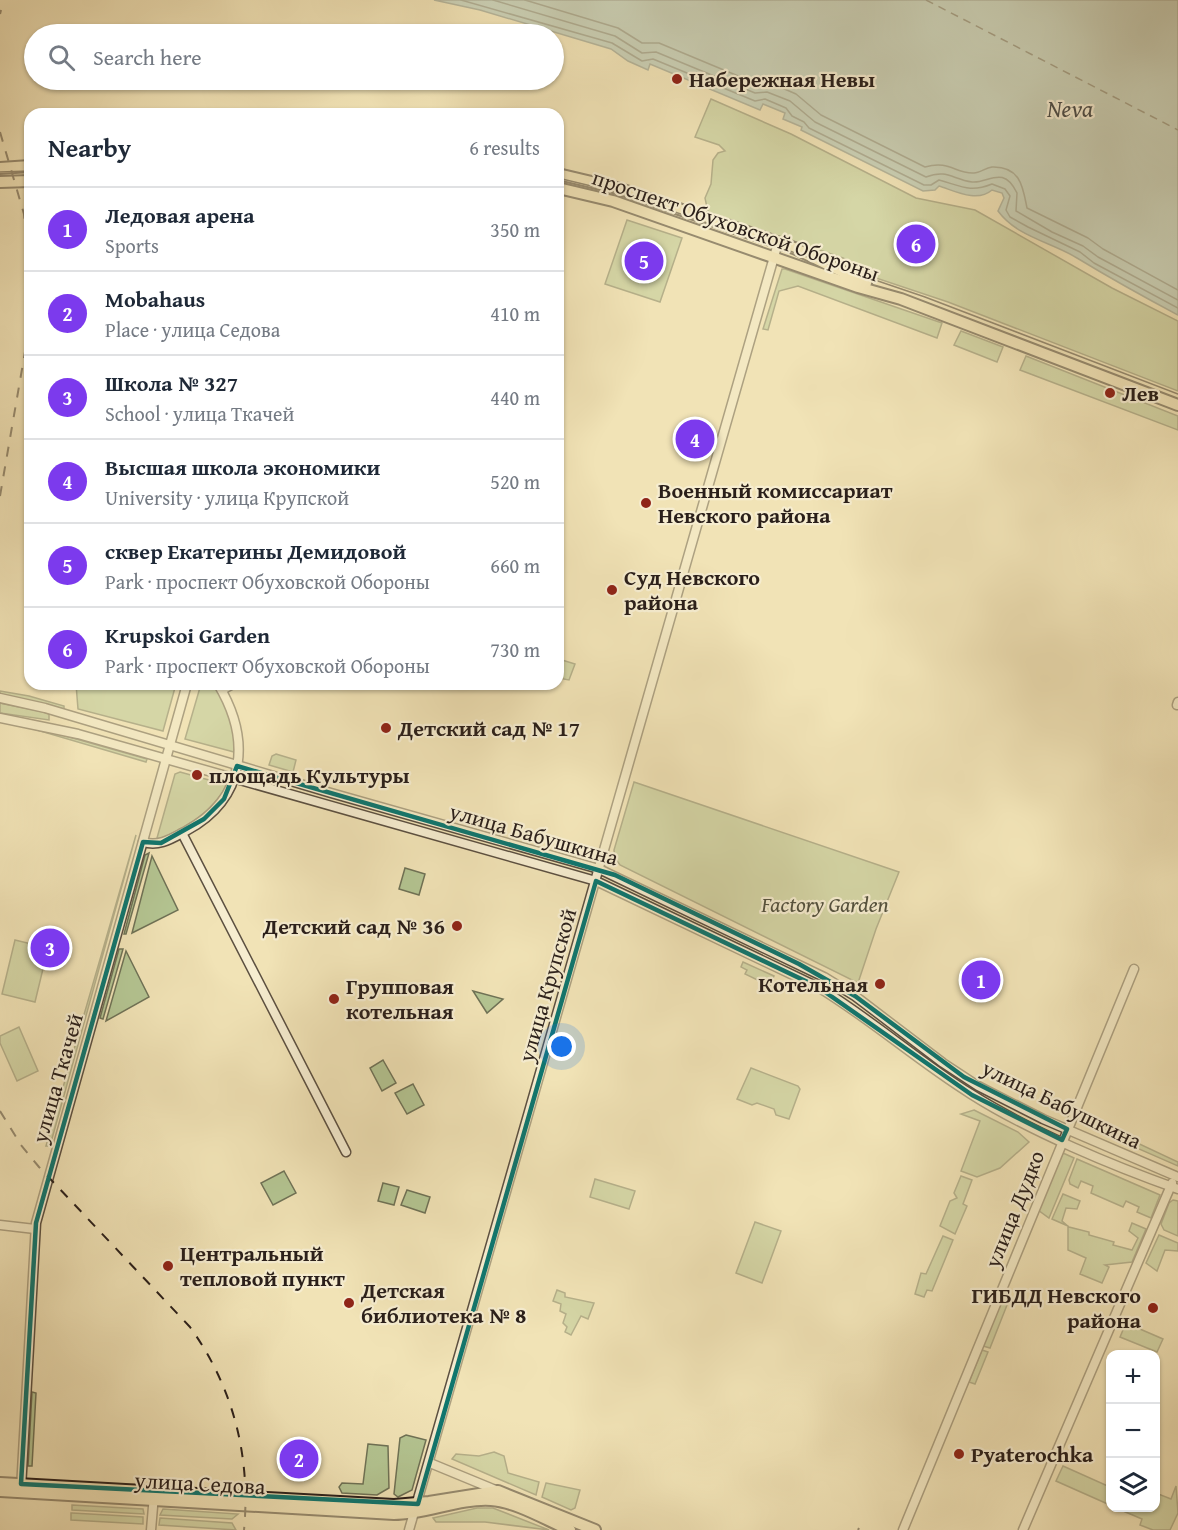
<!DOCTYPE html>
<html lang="en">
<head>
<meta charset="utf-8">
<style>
  body { margin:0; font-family:"Gentium Book Plus",serif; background:#f6f6f7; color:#1f2937 }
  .controls { position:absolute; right:18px; bottom:18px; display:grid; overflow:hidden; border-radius:12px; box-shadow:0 2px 4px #0004 }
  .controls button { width:54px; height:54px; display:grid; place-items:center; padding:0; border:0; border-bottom:2px solid #e0e1e3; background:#fff; color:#1f2937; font:30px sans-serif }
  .you { position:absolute; left:562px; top:1047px; width:21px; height:21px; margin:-15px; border:4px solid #fff; border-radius:50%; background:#1a73e8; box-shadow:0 0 0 9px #1a73e833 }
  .badge { display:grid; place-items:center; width:39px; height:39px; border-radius:50%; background:#7c3aed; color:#fff; font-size:20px; font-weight:700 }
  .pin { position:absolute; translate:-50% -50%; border:3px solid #fff; box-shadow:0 2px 6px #0006 }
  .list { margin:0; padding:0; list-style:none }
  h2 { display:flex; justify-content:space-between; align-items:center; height:78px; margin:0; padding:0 24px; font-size:26px }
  h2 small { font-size:20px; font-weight:400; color:#747a83 }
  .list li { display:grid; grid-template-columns:39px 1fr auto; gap:18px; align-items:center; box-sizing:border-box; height:84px; padding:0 24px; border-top:2px solid #e0e1e3 }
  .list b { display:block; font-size:22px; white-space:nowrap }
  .list p { margin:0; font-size:20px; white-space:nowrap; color:#747a83 }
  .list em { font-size:20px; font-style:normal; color:#747a83 }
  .icon { flex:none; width:33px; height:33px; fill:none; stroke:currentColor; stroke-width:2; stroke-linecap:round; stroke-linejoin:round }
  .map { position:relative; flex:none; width:1178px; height:1530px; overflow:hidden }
  .search { position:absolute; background:#fff; box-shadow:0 2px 4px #0004; left:24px; top:24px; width:540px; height:66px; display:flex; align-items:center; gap:15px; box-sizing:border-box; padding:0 21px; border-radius:33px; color:#747a83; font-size:22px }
  .panel { position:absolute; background:#fff; box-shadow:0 2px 4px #0004; left:24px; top:108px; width:540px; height:582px; border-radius:18px }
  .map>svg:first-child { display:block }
</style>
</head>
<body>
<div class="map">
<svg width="1178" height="1530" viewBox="0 0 1178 1530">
  <rect width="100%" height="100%" fill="#f1e3b6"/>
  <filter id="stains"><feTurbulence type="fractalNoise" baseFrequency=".00333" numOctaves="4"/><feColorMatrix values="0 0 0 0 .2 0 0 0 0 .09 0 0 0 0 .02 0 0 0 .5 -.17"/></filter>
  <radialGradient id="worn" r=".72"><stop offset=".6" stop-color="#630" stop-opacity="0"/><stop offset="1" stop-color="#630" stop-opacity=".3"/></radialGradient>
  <g fill="#b4c592" stroke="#6f7256" stroke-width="1.5">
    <path d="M711 99 791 134 916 198 975 210 1112 288 1178 321V391L948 302 870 276V272L843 258 708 212 705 198 711 184 713 160 718 153 725 151 719 145 695 137Z"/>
    <path d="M627 220 682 238 660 302 605 284Z"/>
    <path d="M782 269H785L942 323 937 338 798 286 779 291 768 330 763 329Z"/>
    <path d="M961 331 1003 347 997 362 954 345Z"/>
    <path d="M1026 356 1178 416V430L1020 370Z"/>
    <path d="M562 660 575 664 569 680 558 678Z"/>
    <path d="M76 684H176L163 731 78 709Z"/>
    <path d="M201 684H214C226 706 237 726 234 752L185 739Z"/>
    <path d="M0 691 29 696 64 706V709L0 694Z"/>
    <path d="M0 703 44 712 49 714V720L0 713Z"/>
    <path d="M30 726 147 759 146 762 30 728Z"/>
    <path d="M276 754 296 760 293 772 269 765 272 756Z"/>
    <path d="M180 772 227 785C211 813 189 825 161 839L157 838 175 774Z"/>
    <path d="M634 782 899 872 876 929 858 983 620 865 615 858 614 850Z"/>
    <path d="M136 835 50 1146H46Z"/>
    <path d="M149 853 126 934H124L145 855Z"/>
    <path d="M152 856 178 910 132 933Z"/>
    <path d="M405 868 425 874 419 895 399 889Z"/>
    <path d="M15 940 48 948 35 1002 2 994Z"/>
    <path d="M119 949H123L103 1019 100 1018Z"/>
    <path d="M126 951 149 997 106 1021Z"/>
    <path d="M743 962 774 976 770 986 745 974 747 970 741 967Z"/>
    <path d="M473 991 503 999 487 1013Z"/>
    <path d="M19 1027 38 1071 17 1081 0 1043V1036Z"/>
    <path d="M383 1060 396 1083 382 1091 370 1068Z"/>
    <path d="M751 1068 798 1086 800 1089 789 1119 776 1115 774 1109 757 1103 752 1105 737 1099Z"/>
    <path d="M413 1084 424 1105 407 1114 395 1093Z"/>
    <path d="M974 1110 1018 1132 1029 1142 1000 1168 977 1177 961 1171 980 1121 961 1114Z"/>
    <path d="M1082 1117 1178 1162V1166L1082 1124Z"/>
    <path d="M1063 1153 1074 1158 1049 1218 1038 1210Z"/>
    <path d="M1077 1159 1160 1195 1151 1218 1137 1212 1139 1207 1126 1201 1123 1207 1091 1193 1093 1186 1081 1181 1078 1188 1070 1184 1069 1180Z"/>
    <path d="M284 1171 296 1193 273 1205 261 1183Z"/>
    <path d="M961 1176 972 1180 963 1204 967 1206 955 1234 940 1226 950 1201 957 1198 954 1193Z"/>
    <path d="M595 1179 635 1191 629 1209 590 1197Z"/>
    <path d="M383 1183 399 1187 394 1205 378 1201Z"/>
    <path d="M407 1190 430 1197 425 1213 401 1205Z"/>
    <path d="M1063 1194 1080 1201 1077 1209 1066 1208 1062 1221 1069 1227 1089 1232V1235L1114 1242 1113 1245 1132 1250 1138 1238 1129 1231 1132 1223 1146 1229 1132 1262 1105 1265 1109 1267 1102 1283 1080 1274 1086 1258 1068 1250V1226L1052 1219Z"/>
    <path d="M1173 1200 1178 1201V1236L1164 1230 1161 1224 1169 1203Z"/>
    <path d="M755 1222 781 1231 762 1283 736 1273Z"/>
    <path d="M1159 1235 1178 1243V1251L1165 1250 1157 1271 1146 1263Z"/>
    <path d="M943 1236 953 1240 932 1291 927 1290 924 1297 915 1294 921 1273 926 1274Z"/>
    <path d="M557 1290 565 1293V1297L594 1303 588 1319 581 1316 571 1335 565 1332 567 1327 563 1323 566 1314 560 1311 561 1304 553 1301Z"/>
    <path d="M1003 1298 1009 1300 990 1348 983 1346Z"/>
    <path d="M1126 1323 1163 1339 1157 1352 1120 1337Z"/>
    <path d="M982 1350 988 1352 975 1384 969 1382Z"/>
    <path d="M32 1392 36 1393 32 1466H28Z"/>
    <path d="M406 1435 426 1440 412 1490 398 1497 394 1494 400 1438Z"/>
    <path d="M368 1444 388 1446 389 1488 377 1495 342 1493 339 1487 342 1483 363 1484Z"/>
    <path d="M494 1452 504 1456 508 1473 539 1482 536 1495 452 1459 456 1454 479 1456Z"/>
    <path d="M1063 1466 1110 1487V1505L1056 1481Z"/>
    <path d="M546 1483 580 1490 575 1508 571 1510 542 1497Z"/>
    <path d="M1176 1486 1178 1513 1170 1530H1153L1140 1525 1142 1519 1116 1508H1156V1493L1171 1499Z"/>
    <path d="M72 1505 143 1509 144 1514 72 1510Z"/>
    <path d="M477 1508H493L549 1530 485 1522H436L433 1518Z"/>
    <path d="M163 1509 238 1514 232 1519 160 1515Z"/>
    <path d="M71 1513H72L143 1517V1524L71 1520Z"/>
    <path d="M160 1518 232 1523 236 1530 159 1525Z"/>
  </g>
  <path fill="#9fbcb8" stroke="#707d79" stroke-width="1.5" d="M434 0H1178V315C1144 297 1110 278 1077 258 1051 242 1017 237 998 211L1004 198 1002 193 992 190C977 203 955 191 939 186L935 190 923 191 801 130 802 127 783 119 785 113 763 104 760 110 650 64 648 70 628 61 611 49 480 10Z"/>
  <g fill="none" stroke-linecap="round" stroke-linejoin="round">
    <g stroke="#646e69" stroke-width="1.5">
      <path d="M461 0 612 43 642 61 653 59 755 101 765 99 786 108 792 116 804 122 809 128 924 185H931L939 180C961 186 970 193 992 184L1005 189 1010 196 1006 210 1010 217 1028 227 1080 252 1094 263 1178 308"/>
      <path d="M493 0 615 36 642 53 656 52 755 93 767 92 790 101 815 122 926 177C947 169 952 179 972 182 988 184 1003 164 1017 193L1016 211 1052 232 1083 246 1098 257 1178 300"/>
      <path d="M525 0 618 28 642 43H659L755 83 773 84 796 94 821 115 925 167C950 160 955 174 974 173 980 173 985 168 992 167 1021 166 1023 188 1027 208L1088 238 1103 249 1178 290"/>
    </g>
    <path stroke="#4d4e49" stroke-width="1.5" stroke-dasharray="8 6" stroke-linecap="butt" d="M926 0 1178 130"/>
    <g stroke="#5c5041" stroke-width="11">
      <g id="minor">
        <path d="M222 690 233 684"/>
        <path d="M0 698 45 708 331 793 599 869 824 977 855 996 943 1063 978 1086 1043 1119 1178 1177"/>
        <path d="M1177 705 1178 702"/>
        <path d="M0 718 78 734 596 881 818 987C871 1019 918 1061 971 1094 1029 1131 1113 1166 1178 1189"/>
        <path d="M182 833 346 1152"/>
        <path d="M143 842C159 847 171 839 186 831 247 798 251 739 218 684"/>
        <path d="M0 1225 35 1229"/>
        <path d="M430 1463 498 1491"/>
        <path d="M21 1489 36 1223 187 684"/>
        <path d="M151 1530 154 1495"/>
        <path d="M409 1530 778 243"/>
        <path d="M903 1530 1134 969"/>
        <path d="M1023 1530 1172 1183"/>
      </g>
    </g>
    <g stroke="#2a1f1a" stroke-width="14">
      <g id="major">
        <path d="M0 168 30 166"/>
        <path d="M558 174 617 188 794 248 866 283"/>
        <path d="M0 182 30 181"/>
        <path d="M558 188 613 201 858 287 901 299 1178 405"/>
        <path d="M0 1483 394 1505 429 1502 498 1491 595 1530"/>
        <path d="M0 1491 394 1514C426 1514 459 1498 491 1500 517 1502 546 1520 570 1530"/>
      </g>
    </g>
    <use href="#minor" stroke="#f6edd0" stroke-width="8"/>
    <use href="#major" stroke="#f1e3b6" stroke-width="10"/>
    <g stroke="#2a1f1a" stroke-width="1.5">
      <path d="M0 172 30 171"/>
      <path d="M558 178 616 192 925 297 1178 394"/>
    </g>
    <g stroke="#2a1f1a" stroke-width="2" stroke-dasharray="10 10" stroke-linecap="butt">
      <path d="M0 14 1 10"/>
      <path d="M0 132 24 214 30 275"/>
      <path d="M0 496 30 323"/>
      <path d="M0 1111 21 1145 39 1167 190 1327C233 1387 251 1456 244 1530"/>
      <path d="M858 1530 859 1528"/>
    </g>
  </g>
  <path d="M0 0H1178V1530H0ZM237 766 615 875 799 964 855 996 964 1077 1067 1129 1062 1140 972 1095 818 987 596 881 418 1504 21 1484 36 1223 143 842 161 843 204 819 224 799Z" fill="#f1e3b6" fill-opacity=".55" fill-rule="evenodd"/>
  <path fill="none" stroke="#0f766e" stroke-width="4.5" stroke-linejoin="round" d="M237 766 615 875 799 964 855 996 964 1077 1067 1129 1062 1140 972 1095 818 987 596 881 418 1504 21 1484 36 1223 143 842 161 843 204 819 224 799Z"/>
  <g fill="#8f2418" stroke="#f6edd0" stroke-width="2">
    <circle cx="677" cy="79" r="6"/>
    <circle cx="1110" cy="393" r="6"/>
    <circle cx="646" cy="503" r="6"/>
    <circle cx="612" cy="590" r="6"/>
    <circle cx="386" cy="728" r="6"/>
    <circle cx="197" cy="775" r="6"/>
    <circle cx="457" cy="926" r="6"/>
    <circle cx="880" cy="984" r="6"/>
    <circle cx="334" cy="999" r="6"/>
    <circle cx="168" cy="1266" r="6"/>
    <circle cx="349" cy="1303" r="6"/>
    <circle cx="1153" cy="1308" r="6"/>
    <circle cx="959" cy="1454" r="6"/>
  </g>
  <g text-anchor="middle" stroke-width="4.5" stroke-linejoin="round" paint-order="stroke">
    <g font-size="22" font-weight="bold" fill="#2a1f1a" stroke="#f6edd0" text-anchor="start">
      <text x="689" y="87">Набережная Невы</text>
      <text x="1122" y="401">Лев</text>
      <text x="658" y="498">Военный комиссариат<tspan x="658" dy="25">Невского района</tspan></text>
      <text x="624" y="585">Суд Невского<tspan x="624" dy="25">района</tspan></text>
      <text x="398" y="736">Детский сад № 17</text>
      <text x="209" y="783">площадь Культуры</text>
      <text x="445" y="934" text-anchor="end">Детский сад № 36</text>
      <text x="868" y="992" text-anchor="end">Котельная</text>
      <text x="346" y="994">Групповая<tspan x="346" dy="25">котельная</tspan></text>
      <text x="180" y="1261">Центральный<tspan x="180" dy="25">тепловой пункт</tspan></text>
      <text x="361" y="1298">Детская<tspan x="361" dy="25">библиотека № 8</tspan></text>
      <text x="1141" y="1303" text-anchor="end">ГИБДД Невского<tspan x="1141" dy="25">района</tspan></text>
      <text x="971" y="1462">Pyaterochka</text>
    </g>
    <g font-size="22" fill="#2a1f1a" stroke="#f6edd0">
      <text transform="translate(736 225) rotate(19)" y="8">проспект Обуховской Обороны</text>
      <text transform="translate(534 834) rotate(16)" y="8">улица Бабушкина</text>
      <text transform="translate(547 985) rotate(-74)" y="8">улица Крупской</text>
      <text transform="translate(57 1078) rotate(-74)" y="8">улица Ткачей</text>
      <text transform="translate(1062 1104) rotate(26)" y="8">улица Бабушкина</text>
      <text transform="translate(1014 1209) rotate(-68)" y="8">улица Дудко</text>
      <text transform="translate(200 1483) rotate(3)" y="8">улица Седова</text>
    </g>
    <g font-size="22" font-style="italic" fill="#53513e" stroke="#f6edd0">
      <text x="825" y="912">Factory Garden</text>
    </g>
    <g font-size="24" font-style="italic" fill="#4d4e49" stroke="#f6edd0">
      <text x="1070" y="117">Neva</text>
    </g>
  </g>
  <rect width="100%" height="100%" filter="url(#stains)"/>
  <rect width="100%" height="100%" fill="url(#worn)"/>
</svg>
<div class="controls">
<button>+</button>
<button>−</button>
<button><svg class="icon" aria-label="layers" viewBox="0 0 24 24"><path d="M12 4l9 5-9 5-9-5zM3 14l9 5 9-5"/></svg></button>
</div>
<div class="you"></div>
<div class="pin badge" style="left:981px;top:980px">1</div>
<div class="pin badge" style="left:299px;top:1459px">2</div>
<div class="pin badge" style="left:50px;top:948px">3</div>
<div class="pin badge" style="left:695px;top:439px">4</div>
<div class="pin badge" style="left:644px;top:261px">5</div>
<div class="pin badge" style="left:916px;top:244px">6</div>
<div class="search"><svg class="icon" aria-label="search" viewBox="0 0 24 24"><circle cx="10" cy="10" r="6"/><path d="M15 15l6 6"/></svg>Search here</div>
<section class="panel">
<h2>Nearby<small>6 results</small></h2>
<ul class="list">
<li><span class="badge">1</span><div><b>Ледовая арена</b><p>Sports</p></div><em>350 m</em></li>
<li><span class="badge">2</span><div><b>Mobahaus</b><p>Place · улица Седова</p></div><em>410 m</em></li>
<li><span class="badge">3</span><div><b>Школа № 327</b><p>School · улица Ткачей</p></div><em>440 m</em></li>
<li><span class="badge">4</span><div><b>Высшая школа экономики</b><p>University · улица Крупской</p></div><em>520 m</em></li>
<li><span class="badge">5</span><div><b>сквер Екатерины Демидовой</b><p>Park · проспект Обуховской Обороны</p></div><em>660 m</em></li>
<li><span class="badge">6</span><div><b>Krupskoi Garden</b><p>Park · проспект Обуховской Обороны</p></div><em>730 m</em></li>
</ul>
</section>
</div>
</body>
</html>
